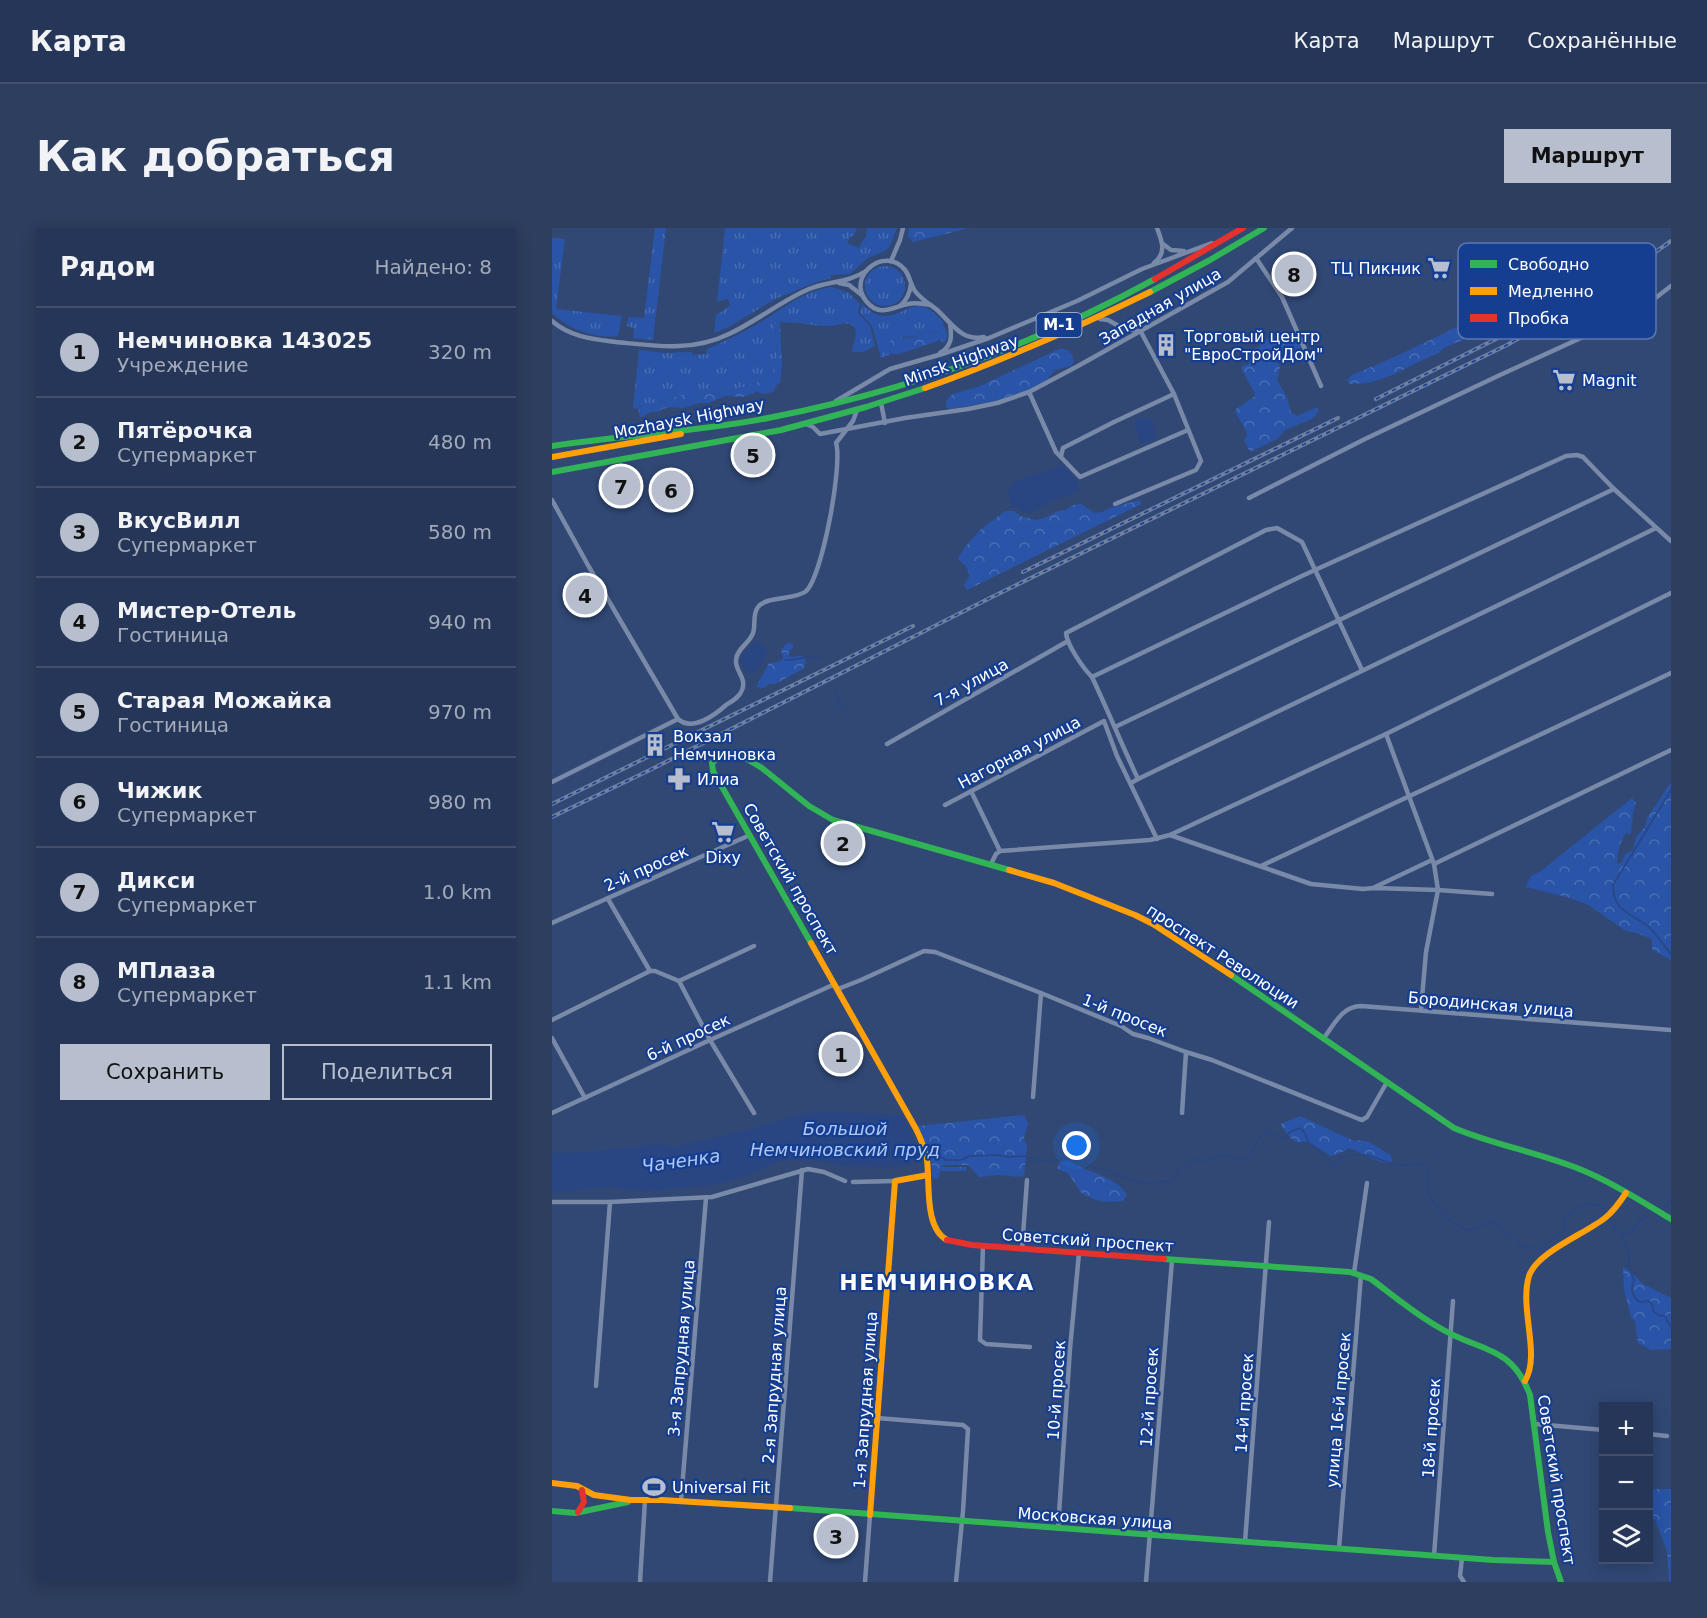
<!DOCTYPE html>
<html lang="ru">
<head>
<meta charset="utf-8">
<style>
  body { margin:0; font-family:"DejaVu Sans",sans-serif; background:#2d3e5e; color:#f1f3f6 }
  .controls { position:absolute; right:18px; bottom:18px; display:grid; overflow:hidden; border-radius:0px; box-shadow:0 3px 15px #0003 }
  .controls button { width:54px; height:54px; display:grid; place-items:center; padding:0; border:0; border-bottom:2px solid #42506e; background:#253658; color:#f1f3f6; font:30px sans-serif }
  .you { position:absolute; left:525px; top:918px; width:21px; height:21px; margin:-15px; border:4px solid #fff; border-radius:50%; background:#1a73e8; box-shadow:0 0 0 9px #1a73e833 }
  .badge { display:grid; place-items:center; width:39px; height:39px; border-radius:50%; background:#b7bfcf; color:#111; font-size:20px; font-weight:700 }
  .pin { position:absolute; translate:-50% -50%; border:3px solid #fff; box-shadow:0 2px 6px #0006 }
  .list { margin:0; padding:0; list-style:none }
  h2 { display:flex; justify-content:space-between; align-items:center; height:78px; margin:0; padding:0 24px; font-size:26px }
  h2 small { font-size:20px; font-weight:400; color:#a3abba }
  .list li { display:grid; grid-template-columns:39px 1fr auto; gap:18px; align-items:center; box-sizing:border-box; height:90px; padding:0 24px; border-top:2px solid #42506e }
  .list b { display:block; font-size:22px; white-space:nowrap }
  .list p { margin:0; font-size:20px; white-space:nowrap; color:#a3abba }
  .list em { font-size:20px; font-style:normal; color:#a3abba }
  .actions { display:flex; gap:12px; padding:18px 24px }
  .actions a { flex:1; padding:14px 0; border:2px solid #b7bfcf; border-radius:0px; text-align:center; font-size:21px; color:#b7bfcf }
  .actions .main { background:#b7bfcf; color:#111 }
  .icon { flex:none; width:33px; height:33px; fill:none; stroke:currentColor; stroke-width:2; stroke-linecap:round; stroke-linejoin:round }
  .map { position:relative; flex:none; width:1119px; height:1354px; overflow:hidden; border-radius:0px }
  header { display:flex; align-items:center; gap:36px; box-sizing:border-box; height:84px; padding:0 30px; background:#253658; border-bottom:2px solid #42506e }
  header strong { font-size:28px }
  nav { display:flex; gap:33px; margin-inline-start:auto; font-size:21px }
  .intro { display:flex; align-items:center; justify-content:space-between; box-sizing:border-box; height:144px; padding:0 36px }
  h1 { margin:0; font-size:42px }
  .button { padding:15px 27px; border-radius:0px; background:#b7bfcf; color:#111; font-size:21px; font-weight:700 }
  main { display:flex; gap:36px; padding:0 36px }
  aside { flex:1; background:#253658; border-radius:0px; box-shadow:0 3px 15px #0003 }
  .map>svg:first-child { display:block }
</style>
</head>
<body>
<header>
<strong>Карта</strong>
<nav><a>Карта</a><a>Маршрут</a><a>Сохранённые</a></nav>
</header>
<div class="intro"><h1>Как добраться</h1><a class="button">Маршрут</a></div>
<main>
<aside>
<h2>Рядом<small>Найдено: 8</small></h2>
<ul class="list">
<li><span class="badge">1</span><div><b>Немчиновка 143025</b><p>Учреждение</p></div><em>320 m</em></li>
<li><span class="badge">2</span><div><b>Пятёрочка</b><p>Супермаркет</p></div><em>480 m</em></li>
<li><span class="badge">3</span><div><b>ВкусВилл</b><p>Супермаркет</p></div><em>580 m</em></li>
<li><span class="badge">4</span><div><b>Мистер-Отель</b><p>Гостиница</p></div><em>940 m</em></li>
<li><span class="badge">5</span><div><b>Старая Можайка</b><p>Гостиница</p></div><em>970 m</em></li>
<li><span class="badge">6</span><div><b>Чижик</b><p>Супермаркет</p></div><em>980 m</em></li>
<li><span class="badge">7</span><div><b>Дикси</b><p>Супермаркет</p></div><em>1.0 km</em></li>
<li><span class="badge">8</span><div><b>МПлаза</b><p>Супермаркет</p></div><em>1.1 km</em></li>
</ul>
<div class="actions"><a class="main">Сохранить</a><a>Поделиться</a></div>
</aside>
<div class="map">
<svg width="1119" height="1354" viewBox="0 0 1119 1354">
  <defs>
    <pattern id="grass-tufts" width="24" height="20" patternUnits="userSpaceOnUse" patternTransform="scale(1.5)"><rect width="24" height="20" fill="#2954a7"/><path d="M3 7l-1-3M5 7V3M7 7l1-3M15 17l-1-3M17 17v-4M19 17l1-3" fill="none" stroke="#496eb4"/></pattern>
    <pattern id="forest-crowns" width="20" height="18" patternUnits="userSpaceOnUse" patternTransform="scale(1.5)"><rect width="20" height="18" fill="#2954a7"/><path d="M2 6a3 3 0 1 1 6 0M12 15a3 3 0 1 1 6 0" fill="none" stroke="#496eb4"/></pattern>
  </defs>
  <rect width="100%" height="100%" fill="#314875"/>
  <g fill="url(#grass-tufts)">
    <path d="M103 0H114L101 112 81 110 82 100 75 98 76 89 92 90Z"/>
    <path d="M173 0H305L302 7 298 9 295 15 307 20 311 12 314 9 315 0H345L338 18 333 23 316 30 298 46 279 47V50C260 54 243 64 225 70L177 99 162 105 164 87C170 84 173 81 178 77L177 73 175 71 165 74Z"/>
    <path d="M0 10 13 11 4 81 70 88 66 108C43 111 17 101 0 85Z"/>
    <circle cx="333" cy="58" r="20"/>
    <path d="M280 59 297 65 308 76 306 85 318 98 323 118 311 124H300C300 115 309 104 300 97 294 93 283 98 276 98 259 98 244 94 228 91L223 98 225 131 221 143 212 152 178 163 149 167H128L106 175 90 177 84 181 81 180 87 122 114 125 137 124H140L141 127 154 126 155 121C177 112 197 101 217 89 237 76 256 62 280 59Z"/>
    <path d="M310 76C315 80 320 85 326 87 354 94 361 58 392 95L391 97C395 102 397 109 392 115L390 114 389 112 392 108 386 104H374L367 108 351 109 337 123 339 126 329 130 320 98 308 85Z"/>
  </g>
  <g fill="url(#forest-crowns)">
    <path d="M357 0H417L361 14 356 8Z"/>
    <path d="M1009 45 1013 51V57L961 90 892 120 887 125C855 137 833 157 798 156L795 152 800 147C872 118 940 81 1009 45Z"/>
    <path d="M225 91 243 92 246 95 228 94 230 138 228 155H226L221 164 211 166 205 164 191 169 173 168 157 175H147L132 180 120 179 110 181 106 184H99L90 189H88L86 180 93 175H106L128 167H149L178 163 212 152 221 143 225 131 223 96Z"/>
    <path d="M731 102 734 106 744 107 754 131V134C746 134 746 127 743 122L736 119 733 120 729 129 725 133 728 140 725 152 735 169 739 184 745 188 765 179 767 183 760 191 733 202 725 211 698 224 692 212 695 208 694 203 683 183 684 181 702 169 703 166 689 140 690 138 697 136 694 121 705 120 715 111Z"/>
    <path d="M374 104 390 105 392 108 389 112 347 126H339L336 119V115L339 112 367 108Z"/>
    <path d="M507 121C517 120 520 125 522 134L519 138 503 142 494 153 475 163 443 173 398 181 394 179V174L396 170 401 166 428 158Z"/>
    <path d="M588 272 589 276 415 362 412 357 418 347 413 337 406 331 412 320 428 302 453 283H462L468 288 484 292 492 290 506 283 514 282 521 277 529 276 543 285 550 284 557 280Z"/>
    <path d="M235 415 241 416V419L236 426 238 429 250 428 254 433 251 441 223 456H217L212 460 204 459 217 435 226 434 231 431 229 422Z"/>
    <path d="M1119 554V732L1100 722V711L1085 705 1074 703 1036 677 1018 670 974 659 979 648 989 643 1080 570 1084 575 1081 585 1079 606 1074 605C1067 615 1066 624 1065 636L1070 634 1073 626 1081 622 1084 609 1093 599 1095 590Z"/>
    <path d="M472 887 476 895 472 910 475 918 472 948C463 950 456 947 447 947 440 947 434 949 427 949L416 937H393L389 939H415L414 943H389V939L387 949 385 951 380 950 379 925 373 916 366 898Z"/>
    <path d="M748 888 802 913C817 909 826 921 839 927L840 934C827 938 810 923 796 920L793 923 779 928C773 925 762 916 755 914 751 913 749 915 745 914 739 912 731 902 729 896Z"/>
    <path d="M515 932C520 934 523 937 528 939 544 946 566 951 575 967L571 973 559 974 547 973 530 966 516 945 505 941 508 934Z"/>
    <path d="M1071 1039 1080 1045 1091 1056 1119 1070V1121L1099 1122 1086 1115 1083 1093 1079 1089 1072 1061Z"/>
    <path d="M1096 1261H1119V1354H1117L1115 1323 1103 1292 1097 1287Z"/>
  </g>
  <g fill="#294683">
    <path d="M595 189C601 193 604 203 605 210L591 216 587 213 583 195 585 191Z"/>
    <path d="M507 237 513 238 525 253 527 263 502 272 477 286 475 284 471 285 466 280H462L458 275 456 263C466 244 492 249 507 237Z"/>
    <path d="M205 412 216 423 209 437 202 445 198 446 191 440 188 431 194 422Z"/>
    <path d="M265 883 330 886 351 888C358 902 366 915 365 930L357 937 342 939 290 938 256 931 228 933 194 948 161 957 95 963 75 962 57 958 9 964 0 963V925L39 924 106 916 124 919 210 898 249 886Z"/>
  </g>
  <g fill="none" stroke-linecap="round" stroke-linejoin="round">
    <g stroke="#294683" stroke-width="1.5">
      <path d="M233 432C245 433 259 425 269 431"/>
      <path d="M284 463 286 469V477L294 483"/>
      <path d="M1119 562 1061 657C1061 685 1080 685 1097 699 1105 707 1112 718 1119 726"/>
      <path d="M377 922 394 932H409L417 928 443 927 459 929 472 928 487 933 521 931 545 941 559 943 583 954 604 956 612 953 617 954 623 950 627 940H633L642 932C647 931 651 933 656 932 663 930 665 926 674 927 680 927 685 933 692 931 704 926 699 911 717 904L729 910 735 908 738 904 748 900 753 905 756 914 783 937 787 935 789 928C796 927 811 926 818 928 828 931 839 937 851 937 860 937 870 931 877 940 877 947 874 953 875 959 877 976 901 999 917 1002L941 993H944C947 1004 952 1007 963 1009L969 1018 988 1021 1011 1004 1014 988 1035 975 1049 978 1054 985"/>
      <path d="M1112 980 1119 970"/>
      <path d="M1056 990C1060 1000 1072 1006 1075 1018 1078 1031 1075 1038 1082 1052 1078 1061 1080 1067 1087 1074L1097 1073 1101 1078V1083L1108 1088 1112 1087 1119 1099"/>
      <path d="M1070 1007 1080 1003 1088 992 1097 988"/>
    </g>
    <g stroke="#7989a8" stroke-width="4.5">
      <path d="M611 16 619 22 632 23"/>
      <path d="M704 30 730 69 769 158"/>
      <path d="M339 33 348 12 351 0"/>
      <path d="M602 35C615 25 610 13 605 0"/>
      <path d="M287 55 297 57 311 68"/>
      <path d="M349 77C356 71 358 64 359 56"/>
      <path d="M379 77C371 76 364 74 356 76 340 79 328 90 314 73 294 48 333 17 353 42 358 48 358 56 363 63 369 71 376 75 384 81 399 94 409 114 432 109"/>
      <path d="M548 91 556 92 572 101 588 103"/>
      <path d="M0 93C18 109 41 111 64 114 104 118 140 124 177 106 205 93 229 73 257 61 276 53 296 55 314 43"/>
      <path d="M388 125C400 118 400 109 398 96"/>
      <path d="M477 164 504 224 528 249 636 202"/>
      <path d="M284 173 338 141 390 126 437 110 525 73 590 41 660 15"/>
      <path d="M329 175 333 195"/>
      <path d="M254 196 261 199 268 206 353 190 416 181 445 175 477 164 526 138 676 54 740 0"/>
      <path d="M509 228 511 220 562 194 622 166"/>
      <path d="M697 270 813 211 948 147 1066 93 1097 75 1119 58"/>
      <path d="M0 272 37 339 126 491C140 504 163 487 174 477 180 473 188 469 190 462 195 450 183 443 184 432 185 420 198 415 201 405 204 397 200 387 206 379 214 368 241 372 253 364 270 352 291 235 284 215L301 193 305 182"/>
      <path d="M563 276 644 242 649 233 622 166 589 104"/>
      <path d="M540 449 752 347 1014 228 1025 227 1031 229 1062 261 1119 313"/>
      <path d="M563 499 1062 261"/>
      <path d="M834 506 882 636 886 662 874 724 869 782"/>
      <path d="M335 516 516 413"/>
      <path d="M586 551 990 356 1104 300"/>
      <path d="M0 554 126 491"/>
      <path d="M579 555 586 551C570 517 556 483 540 449 531 440 515 417 514 405L714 302 725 300 750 314 810 442"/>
      <path d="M419 563 448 623"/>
      <path d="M393 577 552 493 565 528 605 611"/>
      <path d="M618 607 759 656 811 661 822 660 886 662 940 666"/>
      <path d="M439 636 444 626 448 623 598 612 618 607 834 506 1119 365"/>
      <path d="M882 636 1119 522"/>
      <path d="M709 638 1119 445"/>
      <path d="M823 659 880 632"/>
      <path d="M56 671 98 743"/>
      <path d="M0 695 198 607"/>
      <path d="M127 753 158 812 202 885"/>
      <path d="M286 761 309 752 372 723 383 724 489 765 569 798 581 806 596 810 634 824 660 832 807 891 810 892 815 889 835 854"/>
      <path d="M0 792 98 743H103L127 753 202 718"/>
      <path d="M0 810 33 870"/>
      <path d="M771 811C782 797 790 778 809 778L1119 802"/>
      <path d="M481 869 489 765"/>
      <path d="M0 885 158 812 283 756"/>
      <path d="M630 885 634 824"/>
      <path d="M301 954 343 953"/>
      <path d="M0 974H58L160 969 256 941 272 944 293 953"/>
      <path d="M431 1018 428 1112 434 1116 478 1119"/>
      <path d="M470 1021 475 952"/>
      <path d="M802 1045 815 955"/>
      <path d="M44 1158 58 974"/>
      <path d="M325 1190 411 1197 416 1201 411 1283 404 1354"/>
      <path d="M983 1196 1052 1202"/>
      <path d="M1096 1206 1115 1208"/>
      <path d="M129 1273 154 970"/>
      <path d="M506 1301 518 1121 527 1025"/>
      <path d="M693 1314 717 994"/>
      <path d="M787 1320 809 1047"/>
      <path d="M882 1328 901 1073"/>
      <path d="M910 1330 908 1348 912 1354"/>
      <path d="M88 1354 93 1272"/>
      <path d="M218 1354 250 942"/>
      <path d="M313 1354 318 1287"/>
      <path d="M594 1354 620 1032"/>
    </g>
    <g stroke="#30b455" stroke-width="6">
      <path d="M598 64 658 32 712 0"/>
      <path d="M0 218C72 207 145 204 216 190 350 164 483 117 603 51"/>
      <path d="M0 244 229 202 314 179 373 160"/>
      <path d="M259 715 161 543 160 535 166 530 174 525H181L190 528 210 540 257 578 281 592 457 642"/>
      <path d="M679 747 902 900C942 917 985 924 1025 940 1058 953 1089 973 1119 991"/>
      <path d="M612 1031 798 1044 819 1051C842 1068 863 1086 888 1100 927 1124 959 1116 978 1167L996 1304 1002 1334 1009 1354"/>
      <path d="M238 1280 941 1332 1002 1334"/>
      <path d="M0 1283 23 1285 76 1274"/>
    </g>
    <g stroke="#ff9f0a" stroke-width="6">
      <path d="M373 160C450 133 524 100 598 64"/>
      <path d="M0 229 129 206"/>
      <path d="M457 642 502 655 583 687 601 696 679 747"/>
      <path d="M259 715 364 901C369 911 373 921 375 932 378 955 372 1000 395 1012"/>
      <path d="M973 1153C989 1126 967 1081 977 1048 985 1024 1033 1006 1053 990 1062 983 1068 974 1074 965"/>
      <path d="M0 1255 25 1258 42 1267 79 1272H110L238 1280"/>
      <path d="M318 1287 343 953 376 947"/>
    </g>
    <g stroke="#e5322d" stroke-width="6">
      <path d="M603 51 691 0"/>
      <path d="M395 1012 420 1017 612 1031"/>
      <path d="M26 1284 32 1274 30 1262"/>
    </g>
    <g stroke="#7080a0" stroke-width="4">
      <g id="rail">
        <path d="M824 171 952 107 1021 69"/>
        <path d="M471 344 786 190"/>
        <path d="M0 576 361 398"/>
        <path d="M0 589 98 542 440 369 955 117 1044 66 1119 13"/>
      </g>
    </g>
    <use href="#rail" stroke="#153e91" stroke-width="1.5" stroke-dasharray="4.5" stroke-linecap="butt"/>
  </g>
  <defs>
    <g id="supermarket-bare" transform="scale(1.8)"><path d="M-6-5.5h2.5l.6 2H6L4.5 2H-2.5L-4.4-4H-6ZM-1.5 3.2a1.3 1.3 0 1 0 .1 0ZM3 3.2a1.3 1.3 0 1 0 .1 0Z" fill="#b7bfcf" stroke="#153e91" stroke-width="2.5" paint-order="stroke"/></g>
    <g id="building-bare" transform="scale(1.8)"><path d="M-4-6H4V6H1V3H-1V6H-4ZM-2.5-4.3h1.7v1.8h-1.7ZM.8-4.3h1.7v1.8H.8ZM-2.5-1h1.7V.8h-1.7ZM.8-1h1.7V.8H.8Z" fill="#b7bfcf" stroke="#153e91" stroke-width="2.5" paint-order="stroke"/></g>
    <g id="pharmacy-bare" transform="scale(1.8)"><path d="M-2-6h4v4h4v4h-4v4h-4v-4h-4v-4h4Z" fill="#b7bfcf" stroke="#153e91" stroke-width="2.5" paint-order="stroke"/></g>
    <g id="stadium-bare" transform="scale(1.8)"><path d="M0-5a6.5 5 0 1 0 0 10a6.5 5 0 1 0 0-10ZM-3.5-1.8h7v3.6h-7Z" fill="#b7bfcf" stroke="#153e91" stroke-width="2.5" paint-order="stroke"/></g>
  </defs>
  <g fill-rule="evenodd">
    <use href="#supermarket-bare" x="887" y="40"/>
    <use href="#building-bare" x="614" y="117"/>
    <use href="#supermarket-bare" x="1012" y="152"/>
    <use href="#building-bare" x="103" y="517"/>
    <use href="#pharmacy-bare" x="127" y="551"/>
    <use href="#supermarket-bare" x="171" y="604"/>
    <use href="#stadium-bare" x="102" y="1259"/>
  </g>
  <g text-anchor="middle" stroke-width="4.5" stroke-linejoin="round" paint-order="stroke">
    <rect fill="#153e91" stroke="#b9c5de" stroke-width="1.5" x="484.5" y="85" width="45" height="24" rx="4.5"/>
    <g font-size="15" font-weight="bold" fill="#fff">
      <text x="507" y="102">М-1</text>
    </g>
    <g font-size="16" fill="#fff" stroke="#153e91" text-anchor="start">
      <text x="869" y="46" text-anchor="end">ТЦ Пикник</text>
      <text x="632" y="114">Торговый центр<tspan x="632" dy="18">"ЕвроСтройДом"</tspan></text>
      <text x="1030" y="158">Magnit</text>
      <text x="121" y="514">Вокзал<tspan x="121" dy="18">Немчиновка</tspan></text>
      <text x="145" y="557">Илиа</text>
      <text x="171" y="635" text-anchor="middle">Dixy</text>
      <text x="120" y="1265">Universal Fit</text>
    </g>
    <g font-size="16" fill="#fff" stroke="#153e91">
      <text transform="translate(608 78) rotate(-30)" y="6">Западная улица</text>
      <text transform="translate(409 132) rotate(-20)" y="6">Minsk Highway</text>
      <text transform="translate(137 190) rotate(-11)" y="6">Mozhaysk Highway</text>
      <text transform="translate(419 454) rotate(-29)" y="6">7-я улица</text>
      <text transform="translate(467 524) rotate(-28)" y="6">Нагорная улица</text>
      <text transform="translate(94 640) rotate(-24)" y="6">2-й просек</text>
      <text transform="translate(239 651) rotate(60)" y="6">Советский проспект</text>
      <text transform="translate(671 728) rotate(33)" y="6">проспект Революции</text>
      <text transform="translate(939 776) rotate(5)" y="6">Бородинская улица</text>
      <text transform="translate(573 787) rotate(22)" y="6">1-й просек</text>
      <text transform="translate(136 809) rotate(-25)" y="6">6-й просек</text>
      <text transform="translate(536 1012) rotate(4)" y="6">Советский проспект</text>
      <text transform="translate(129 1120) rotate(-85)" y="6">3-я Запрудная улица</text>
      <text transform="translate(222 1147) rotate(-86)" y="6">2-я Запрудная улица</text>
      <text transform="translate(504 1162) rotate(-86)" y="6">10-й просек</text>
      <text transform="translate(597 1169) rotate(-86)" y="6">12-й просек</text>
      <text transform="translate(313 1172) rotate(-86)" y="6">1-я Запрудная улица</text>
      <text transform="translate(692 1175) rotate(-86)" y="6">14-й просек</text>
      <text transform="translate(786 1182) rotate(-85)" y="6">улица 16-й просек</text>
      <text transform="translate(879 1200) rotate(-86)" y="6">18-й просек</text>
      <text transform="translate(1005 1252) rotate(81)" y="6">Советский проспект</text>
      <text transform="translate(543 1290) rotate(4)" y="6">Московская улица</text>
    </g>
    <g font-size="18" font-style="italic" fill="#afc8f7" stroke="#153e91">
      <text x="293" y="907">Большой<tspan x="293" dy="21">Немчиновский пруд</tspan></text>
      <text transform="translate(129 933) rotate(-8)" y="6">Чаченка</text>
    </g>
    <g font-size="22" font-weight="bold" letter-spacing="1.5" fill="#fff" stroke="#153e91">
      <text x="385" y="1062">НЕМЧИНОВКА</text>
    </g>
  </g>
  <rect x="906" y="15" width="198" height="96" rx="9" fill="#153e91" stroke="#5b78b2" stroke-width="1.5"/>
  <rect x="918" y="32" width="27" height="8" fill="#30b455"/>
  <rect x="918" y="59" width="27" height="8" fill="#ff9f0a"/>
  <rect x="918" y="86" width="27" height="8" fill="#e5322d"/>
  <g font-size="16" fill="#fff">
    <text x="956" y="42">Свободно</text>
    <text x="956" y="69">Медленно</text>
    <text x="956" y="96">Пробка</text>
  </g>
</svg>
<div class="controls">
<button>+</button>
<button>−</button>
<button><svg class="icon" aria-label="layers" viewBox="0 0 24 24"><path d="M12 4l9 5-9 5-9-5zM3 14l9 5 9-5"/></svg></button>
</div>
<div class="you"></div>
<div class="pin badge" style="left:289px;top:826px">1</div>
<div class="pin badge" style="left:291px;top:615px">2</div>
<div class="pin badge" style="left:284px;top:1308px">3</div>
<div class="pin badge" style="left:33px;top:367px">4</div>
<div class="pin badge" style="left:201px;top:227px">5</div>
<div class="pin badge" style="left:119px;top:262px">6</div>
<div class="pin badge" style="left:69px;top:258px">7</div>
<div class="pin badge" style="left:742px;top:46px">8</div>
</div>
</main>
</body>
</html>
